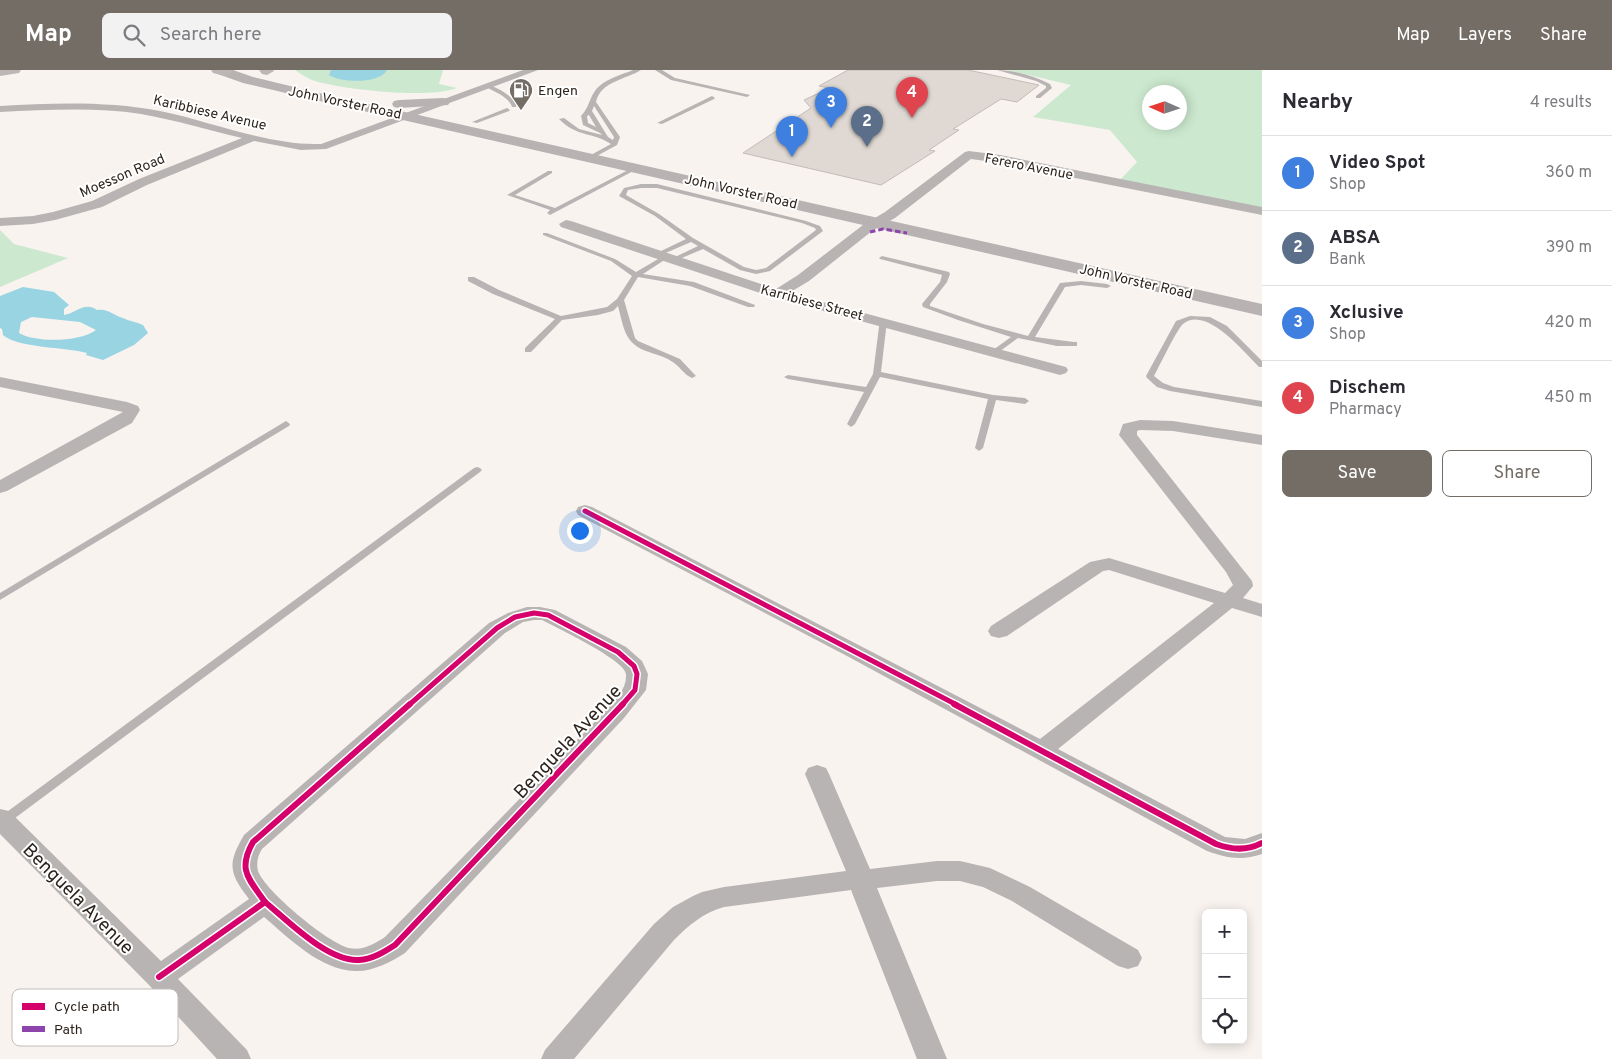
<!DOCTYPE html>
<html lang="en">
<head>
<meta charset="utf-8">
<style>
  body { margin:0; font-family:Overpass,sans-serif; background:#f2f2f3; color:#2b2b33 }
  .controls { position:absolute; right:15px; bottom:15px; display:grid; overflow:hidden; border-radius:8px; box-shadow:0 2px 12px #0003 }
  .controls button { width:45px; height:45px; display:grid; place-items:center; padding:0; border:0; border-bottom:1px solid #e1e1e2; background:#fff; color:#2b2b33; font:25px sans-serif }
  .compass { position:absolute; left:1142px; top:15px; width:45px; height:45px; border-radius:50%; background:#fff; box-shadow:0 2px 12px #0003; rotate:273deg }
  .you { position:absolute; left:579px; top:460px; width:18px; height:18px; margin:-12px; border:4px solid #fff; border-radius:50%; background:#1a73e8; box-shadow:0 0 0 8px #1a73e833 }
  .badge { display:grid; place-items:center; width:32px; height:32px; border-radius:50%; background:#746d66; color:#fff; font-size:16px; font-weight:700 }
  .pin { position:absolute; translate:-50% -41px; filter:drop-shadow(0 1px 2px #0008) }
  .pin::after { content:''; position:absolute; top:26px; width:18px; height:15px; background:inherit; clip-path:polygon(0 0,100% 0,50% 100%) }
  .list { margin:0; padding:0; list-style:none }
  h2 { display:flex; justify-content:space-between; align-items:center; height:65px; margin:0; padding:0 20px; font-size:21px }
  h2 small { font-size:16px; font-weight:400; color:#7c7c81 }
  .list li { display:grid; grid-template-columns:32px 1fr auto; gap:15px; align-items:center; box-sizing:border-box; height:75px; padding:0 20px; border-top:1px solid #e1e1e2 }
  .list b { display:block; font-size:19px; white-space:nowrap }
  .list p { margin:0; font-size:16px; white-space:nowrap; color:#7c7c81 }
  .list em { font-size:16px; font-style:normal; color:#7c7c81 }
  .actions { display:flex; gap:10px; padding:15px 20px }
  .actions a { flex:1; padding:11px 0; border:1px solid #746d66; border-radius:8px; text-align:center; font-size:18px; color:#746d66 }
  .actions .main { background:#746d66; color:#fff }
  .icon { flex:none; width:28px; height:28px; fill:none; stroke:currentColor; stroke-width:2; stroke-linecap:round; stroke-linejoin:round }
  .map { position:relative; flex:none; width:1262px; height:989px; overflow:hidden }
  header { display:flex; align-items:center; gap:30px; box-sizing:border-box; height:70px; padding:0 25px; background:#746d66; color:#fff }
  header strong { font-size:24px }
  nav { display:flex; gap:28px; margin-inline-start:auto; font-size:18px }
  .search { width:350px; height:45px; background:#f2f2f3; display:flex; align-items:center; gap:12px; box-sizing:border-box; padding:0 18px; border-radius:8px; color:#7c7c81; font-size:19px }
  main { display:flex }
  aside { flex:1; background:#fff }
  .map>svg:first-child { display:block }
</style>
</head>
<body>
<header>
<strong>Map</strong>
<div class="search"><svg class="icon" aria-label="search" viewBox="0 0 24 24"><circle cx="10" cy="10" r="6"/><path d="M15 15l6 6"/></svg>Search here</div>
<nav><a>Map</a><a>Layers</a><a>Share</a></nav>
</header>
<main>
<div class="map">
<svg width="1262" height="989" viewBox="0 0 1262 989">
  <rect width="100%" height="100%" fill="#f8f3ef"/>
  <g fill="#cce9cf" fill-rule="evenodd">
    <path d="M295 0H443L439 14 457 18C428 29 346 20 315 11 308 9 301 4 295 0Z"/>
    <path d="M1007 0H1262V141L1117 113 1137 92 1110 60 1033 47 1071 15ZM1150 22H1180V52H1150Z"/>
    <path d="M0 160 14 174 68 188 0 217Z"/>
  </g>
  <g fill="#98d4e2" fill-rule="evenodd">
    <path d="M331 0H387C380 14 341 13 329 5Z"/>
    <path d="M23 217 54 222 69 235 64 239V245C76 243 85 231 97 240 108 238 113 245 123 248 129 251 136 252 143 255L148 263 134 275 103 290 86 285 87 283C66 277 17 278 3 265L2 259 0 258V226ZM32 247 80 252 96 260C81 272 35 273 19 263L21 252Z"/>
  </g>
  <path fill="#e0d9d3" stroke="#c2bbb6" d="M848 0H968L1039 15 1017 32 1001 29 953 59 959 60 929 80 935 81 881 115 743 83 811 38 804 30 830 18 819 16Z"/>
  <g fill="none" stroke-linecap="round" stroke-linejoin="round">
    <g fill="#b9b4b4" fill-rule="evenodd">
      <path d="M633 0H641C625 10 601 11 596 32L620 67 617 75 593 88H589V86L611 74C593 62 576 67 559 49L564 48 579 59 602 65 600 63 583 55 581 46C590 36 588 31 595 21 602 10 621 5 633 0ZM594 36 614 67 613 70 608 67 592 41ZM589 45 596 57 588 53 587 46Z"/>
      <path d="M655 0H662L675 8 750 25 747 27 671 10Z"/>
      <path d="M997 0C1015 0 1034 6 1050 14L1052 18 1040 28H1036V26L1046 18V16L1036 11Z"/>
      <path d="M486 15C497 16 509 25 517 33L516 37H512C509 27 495 22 486 17Z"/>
      <path d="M712 26 715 28 714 29 662 54 657 53Z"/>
      <path d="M507 38 510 40 509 41 477 53 472 52Z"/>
      <path d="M634 97 639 98 550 145 547 143 550 140 507 125 548 101H552V103L515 125 555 138Z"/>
      <path d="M641 114H657L806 151 820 156 823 161 770 201 756 204 740 200 703 179 677 190H673V188L698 176 691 172 661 185H657V183L686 169 655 146 619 126 624 118ZM641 118H657L802 153 815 158 816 160 766 198 756 200 744 197 693 168 659 144 626 125 628 120Z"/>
      <path d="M543 163H547L615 189 636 202 665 185H669V187L643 204 694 212 755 235 754 237H748L690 216 638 207 624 230 635 268 638 271 680 289 696 306 692 308C684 305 679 295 671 291 664 286 656 285 649 282 624 274 624 258 618 236L613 241 598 245 562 250 531 282H525V278L555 249 493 224 468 211V207H474L499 220 561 246 607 237 617 229 632 206 611 191 543 165Z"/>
      <path d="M882 186 949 202 950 204 947 212 930 234V236L983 254 1028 266 1060 213 1081 211 1107 214 1111 216 1107 218 1081 215 1065 217 1035 267 1074 272H1077V276H1057L1018 268 996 284H993V280L1011 267 958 250 923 237 922 234 940 212 942 205 880 189 879 188Z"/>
      <path d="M1190 246 1210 247 1227 256 1262 291V297H1259C1244 282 1206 235 1183 254 1177 259 1159 297 1154 306L1163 313 1174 317 1262 331V337L1170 321 1157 317 1147 308 1146 306 1176 251Z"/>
      <path d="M880 249H883L887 251 881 302 993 325 1025 328 1029 331 1025 334 996 330 983 378 979 381 975 378 988 329 880 307 855 354 851 357 847 354 864 322 788 309 784 307 788 305 866 317 873 304Z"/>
      <path d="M286 351 290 354 289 356 0 530V523Z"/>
      <path d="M477 397 480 398 482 400 480 402 7 754 0 755V747L474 398Z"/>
    </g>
    <g fill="#b9b4b4" fill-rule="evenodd">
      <path d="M523 0H538L326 79 301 80 254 71 147 115 102 137 55 150 33 154 0 156V148L33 146 53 142 92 131 139 109 242 68C208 60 175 50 141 44 95 37 47 40 0 42V36C53 33 107 31 160 41 210 51 269 76 321 74Z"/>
      <path d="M969 81 1000 85 1262 137V145L1000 93 971 89 895 148 872 161 809 211 789 223 1066 297 1068 300 1066 303 1060 305 772 227 561 157 559 154 566 150 571 151 776 219 798 205 863 155 885 142 965 82Z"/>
      <path d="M0 307 127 332 138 336 140 340 132 353 7 421 0 423V410L123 342 0 317Z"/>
      <path d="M1140 350 1173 351 1262 365V375L1173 361 1140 360 1137 361V365L1252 511 1253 516 1243 528 1262 534V547L1232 538 1058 679 1225 767 1245 769 1262 763V784C1242 791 1226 788 1207 781L847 586 578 445 576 441 578 437 585 435 592 437 1040 669 1214 533 1109 500 1103 501 1007 566 999 568 991 566 988 561 991 556 1090 492 1109 488 1225 523 1233 515 1226 502 1119 365 1123 354Z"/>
      <path d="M527 537H540L555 540 626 577 642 591 648 604 646 620 624 648 405 883C391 892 372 902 355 901 320 900 289 868 264 847L178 909 247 980 251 989H217L149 915 0 764V739L9 741 161 891 249 829C229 803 227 794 244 765L489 553 508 543ZM534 550H542C557 558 625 590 626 604 627 619 616 628 608 638L385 867C374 874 363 881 349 878 328 873 265 821 258 801 256 793 258 785 262 779L505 563 523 552Z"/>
      <path d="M817 695 826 698 829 704 870 799 937 791H960L990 798 1030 817 1138 880 1142 888 1138 896 1128 899 1118 896 1012 831 983 817 960 811H937L877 818 947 989H917L851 820 724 837C703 843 689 855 674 870L574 989H541L545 980 654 854 673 837 693 826 702 822 724 817 846 801 805 704 808 698Z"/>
    </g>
    <g fill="#b8b2b3" fill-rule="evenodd">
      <path d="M213 0H233L253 7 311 21 1262 234V246L311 29 243 13 215 3Z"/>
      <path d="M443 28 448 29 450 32 448 35 399 38 394 37 392 34 394 31 399 30Z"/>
    </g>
    <g fill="#bcb7b6" fill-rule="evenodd">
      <path d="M0 0H21L19 3 0 6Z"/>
      <path d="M211 0H231L232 2 225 6 213 3Z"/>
      <path d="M259 0H273L274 1 267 5 262 4Z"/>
    </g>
    <path stroke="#8e44ad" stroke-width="3" stroke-dasharray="5.5 3" stroke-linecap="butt" d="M870 162 883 159 907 163"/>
    <g stroke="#fff" stroke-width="8">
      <g id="cycleway-far1">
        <path d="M585 441 957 635"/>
        <path d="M409 635 497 558 515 547 534 543 548 545 618 582 634 596 637 604 635 620 622 635"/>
      </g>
    </g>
    <g stroke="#fff" stroke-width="9">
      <g id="cycleway">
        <path d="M954 634 1216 774C1232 780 1247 781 1262 773"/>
        <path d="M265 832C288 851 328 892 359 890 373 889 384 882 395 875L623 634"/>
        <path d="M265 832C249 809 237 800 253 772L410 634"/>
        <path d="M159 907 265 832"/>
      </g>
    </g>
    <use href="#cycleway-far1" stroke="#d6006c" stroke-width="5"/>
    <use href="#cycleway" stroke="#d6006c" stroke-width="6"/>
  </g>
  <defs>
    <g id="fuel-pin" transform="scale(1.25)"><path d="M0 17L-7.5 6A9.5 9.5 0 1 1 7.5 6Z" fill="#746d66" stroke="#fff"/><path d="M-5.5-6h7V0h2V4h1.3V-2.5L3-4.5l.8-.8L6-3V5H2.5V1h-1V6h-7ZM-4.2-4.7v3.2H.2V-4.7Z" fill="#fff"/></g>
  </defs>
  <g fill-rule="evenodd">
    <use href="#fuel-pin" x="521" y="20"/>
  </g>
  <g text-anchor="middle" stroke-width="4" stroke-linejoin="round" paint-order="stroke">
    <g font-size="14" fill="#2d251d" stroke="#fff" text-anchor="start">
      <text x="538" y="25">Engen</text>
    </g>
    <g font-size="14" fill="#2d251d" stroke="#fff">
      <text transform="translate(345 32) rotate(12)" y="5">John Vorster Road</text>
      <text transform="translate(210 42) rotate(13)" y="5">Karibbiese Avenue</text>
      <text transform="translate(1029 96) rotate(11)" y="5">Ferero Avenue</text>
      <text transform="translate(122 105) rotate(-23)" y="5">Moesson Road</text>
      <text transform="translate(741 121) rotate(13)" y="5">John Vorster Road</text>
      <text transform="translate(1136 211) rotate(13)" y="5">John Vorster Road</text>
      <text transform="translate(812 232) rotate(15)" y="5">Karribiese Street</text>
    </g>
    <g font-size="19" fill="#2d251d" stroke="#fff">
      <text transform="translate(567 671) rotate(-47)" y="7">Benguela Avenue</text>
      <text transform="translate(79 828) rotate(45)" y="7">Benguela Avenue</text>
    </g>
  </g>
  <rect x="12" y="919" width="166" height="57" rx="8" fill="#fff" stroke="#c0bebb" stroke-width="1"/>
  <rect x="22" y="933" width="23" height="7" fill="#d6006c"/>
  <rect x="22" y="956" width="23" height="6" fill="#8e44ad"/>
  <g font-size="14" fill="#2d251d">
    <text x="54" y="941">Cycle path</text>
    <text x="54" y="964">Path</text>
  </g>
</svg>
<div class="controls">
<button>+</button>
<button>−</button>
<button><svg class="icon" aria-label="locate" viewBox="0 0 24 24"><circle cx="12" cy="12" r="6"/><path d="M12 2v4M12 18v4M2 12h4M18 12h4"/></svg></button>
</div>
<svg class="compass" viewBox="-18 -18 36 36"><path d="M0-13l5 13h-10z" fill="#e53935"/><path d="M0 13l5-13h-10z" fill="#7c7c81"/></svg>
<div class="you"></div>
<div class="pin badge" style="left:792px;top:87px;background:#3f7fe0">1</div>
<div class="pin badge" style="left:867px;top:77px;background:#5c6f8a">2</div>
<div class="pin badge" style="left:831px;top:58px;background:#3f7fe0">3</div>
<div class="pin badge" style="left:912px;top:48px;background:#e0444e">4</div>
</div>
<aside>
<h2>Nearby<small>4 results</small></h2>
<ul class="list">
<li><span class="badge" style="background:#3f7fe0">1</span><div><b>Video Spot</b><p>Shop</p></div><em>360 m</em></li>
<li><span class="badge" style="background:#5c6f8a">2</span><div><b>ABSA</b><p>Bank</p></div><em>390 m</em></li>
<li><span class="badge" style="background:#3f7fe0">3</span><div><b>Xclusive</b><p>Shop</p></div><em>420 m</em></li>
<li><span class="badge" style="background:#e0444e">4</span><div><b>Dischem</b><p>Pharmacy</p></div><em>450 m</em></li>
</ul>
<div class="actions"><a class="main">Save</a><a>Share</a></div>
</aside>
</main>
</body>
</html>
